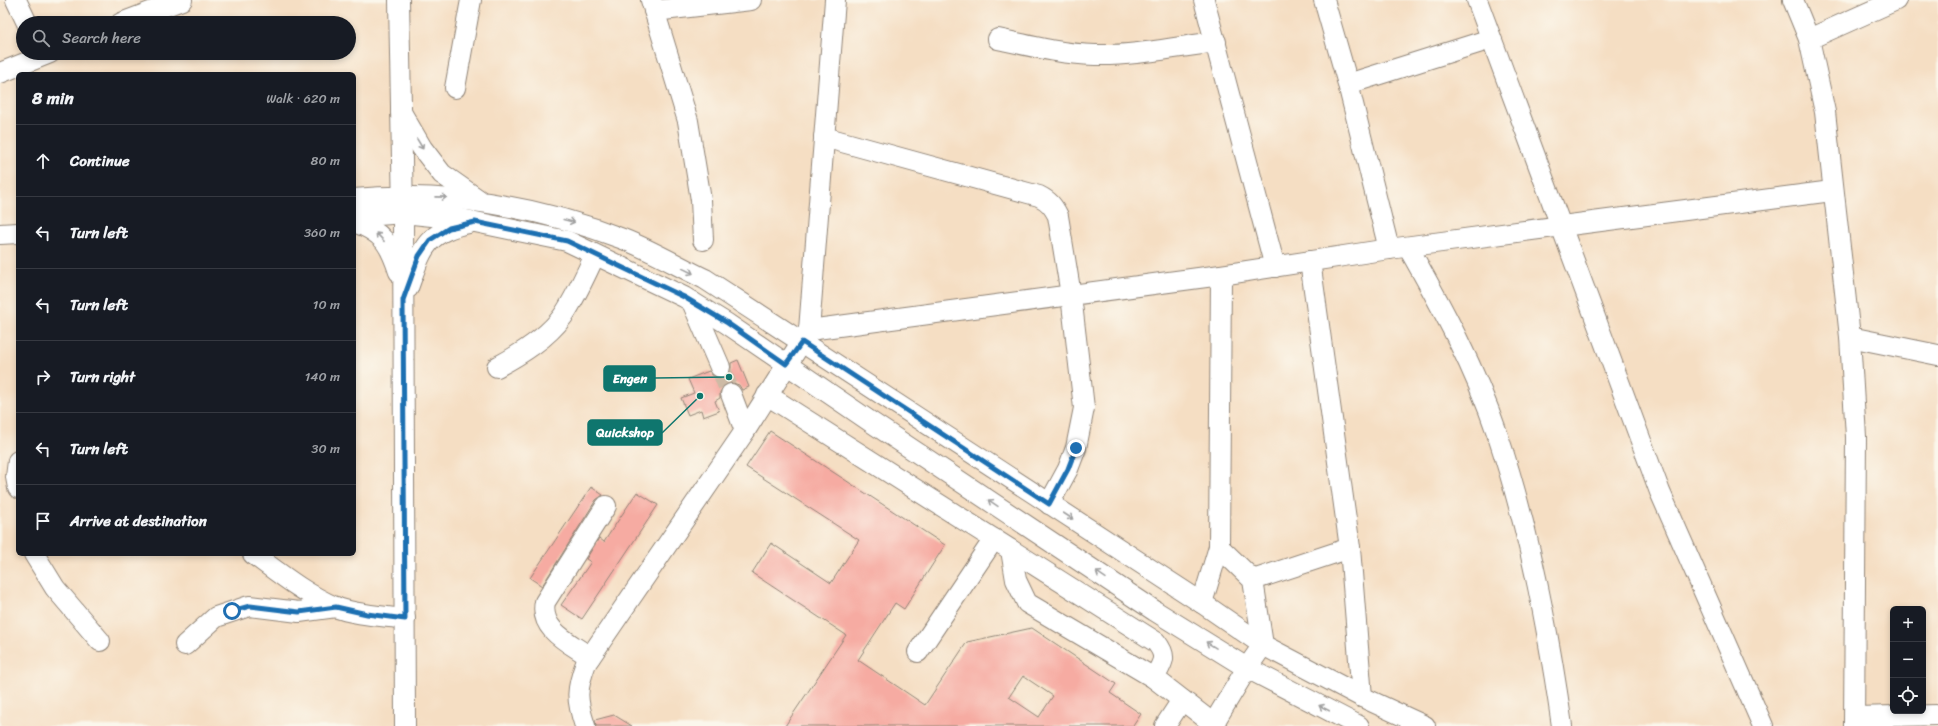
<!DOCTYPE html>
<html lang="en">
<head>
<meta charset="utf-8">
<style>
  body { margin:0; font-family:Sriracha,sans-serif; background:#242831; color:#f1f3f6 }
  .controls { position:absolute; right:12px; bottom:12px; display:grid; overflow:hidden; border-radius:6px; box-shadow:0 2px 6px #0003 }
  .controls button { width:36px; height:36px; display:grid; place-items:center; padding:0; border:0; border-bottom:1px solid #363941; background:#171b24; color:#f1f3f6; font:20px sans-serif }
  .stop { position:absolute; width:12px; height:12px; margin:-9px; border:3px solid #1f6fb2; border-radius:50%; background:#fff }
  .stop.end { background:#1f6fb2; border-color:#fff; box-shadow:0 1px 4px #0008 }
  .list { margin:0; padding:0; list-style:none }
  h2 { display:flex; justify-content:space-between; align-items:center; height:52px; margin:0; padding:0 16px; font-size:17px }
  h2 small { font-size:13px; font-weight:400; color:#9ea1a6 }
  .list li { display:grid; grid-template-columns:26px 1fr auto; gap:12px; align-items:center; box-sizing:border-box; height:72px; padding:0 16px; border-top:1px solid #363941 }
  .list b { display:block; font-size:15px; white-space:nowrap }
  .list em { font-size:13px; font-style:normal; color:#9ea1a6 }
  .icon { flex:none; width:22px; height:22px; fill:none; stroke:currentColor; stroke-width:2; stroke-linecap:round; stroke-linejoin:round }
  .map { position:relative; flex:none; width:1938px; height:726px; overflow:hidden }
  .search { position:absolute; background:#171b24; box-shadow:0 2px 6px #0003; left:16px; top:16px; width:340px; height:44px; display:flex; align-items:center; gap:10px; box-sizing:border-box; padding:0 14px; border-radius:22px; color:#9ea1a6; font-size:15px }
  .panel { position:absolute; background:#171b24; box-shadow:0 2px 6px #0003; left:16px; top:72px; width:340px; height:484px; border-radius:6px }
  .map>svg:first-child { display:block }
</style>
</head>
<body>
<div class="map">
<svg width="1938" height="726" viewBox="0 0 1938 726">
  <rect width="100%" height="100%" fill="#fbf7ec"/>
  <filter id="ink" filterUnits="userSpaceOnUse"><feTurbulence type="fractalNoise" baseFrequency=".025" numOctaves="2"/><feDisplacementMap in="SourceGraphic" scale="8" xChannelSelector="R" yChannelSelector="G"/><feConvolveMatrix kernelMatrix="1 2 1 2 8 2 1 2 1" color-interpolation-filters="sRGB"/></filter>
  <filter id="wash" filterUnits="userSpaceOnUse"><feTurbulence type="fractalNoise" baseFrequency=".012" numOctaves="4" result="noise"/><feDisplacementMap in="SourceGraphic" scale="16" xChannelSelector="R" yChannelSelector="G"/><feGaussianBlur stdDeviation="0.9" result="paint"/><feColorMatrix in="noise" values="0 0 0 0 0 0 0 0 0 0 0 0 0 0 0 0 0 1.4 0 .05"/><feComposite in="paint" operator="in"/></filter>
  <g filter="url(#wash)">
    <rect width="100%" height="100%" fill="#f5dec3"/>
    <g id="blocks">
      <g fill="#f6aba2" fill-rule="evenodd">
        <path d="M738 360 749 387 742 390 739 385 733 383H727L720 392V398L715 401 719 411 703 417 701 410 688 415 681 398 694 393 688 379 709 371 713 376 724 378 729 374 731 368V363Z"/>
        <path d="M770 431 945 545 904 609 895 603 858 660 925 705 967 642 1032 628 1116 684 1110 693 1141 714 1133 726H785L846 635 752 573 771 543 831 583 859 540 746 467ZM1023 676 1053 696 1039 717 1009 697Z"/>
        <path d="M591 487 603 495 596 500 542 586 530 578Z"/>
        <path d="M637 492 658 505 582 619 561 605 591 562 586 559 599 538 604 542Z"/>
        <path d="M614 715 632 726H596L595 720Z"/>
      </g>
    </g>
  </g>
  <g filter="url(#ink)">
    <use href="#blocks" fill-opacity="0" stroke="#908477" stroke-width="1"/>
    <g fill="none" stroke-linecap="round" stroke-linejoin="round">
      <path stroke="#cdbaa5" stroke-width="20" stroke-dasharray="20 10" stroke-linecap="butt" d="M720 367 731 394"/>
      <g stroke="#908477" stroke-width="22">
        <g id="minor">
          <path d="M16 0 27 23"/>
          <path d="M399 0 403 213 405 726"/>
          <path d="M651 0 688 121 701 200 703 240"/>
          <path d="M1204 0 1275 267"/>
          <path d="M1324 0 1348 84 1389 249"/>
          <path d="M1477 0 1660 492 1763 726"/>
          <path d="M1793 0 1809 39 1825 112 1850 337 1856 437 1854 726"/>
          <path d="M654 11 751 0"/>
          <path d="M121 23 182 0"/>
          <path d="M998 39C1030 46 1062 54 1095 55 1135 56 1176 47 1216 42"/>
          <path d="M1809 39 1896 0"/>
          <path d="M0 73 50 53"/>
          <path d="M1348 84 1491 39"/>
          <path d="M455 88 471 0"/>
          <path d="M401 112 422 148 442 174 479 200"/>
          <path d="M824 137 1039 196C1049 201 1053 206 1058 216L1071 295 1084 408 1076 448 1068 469 1049 504"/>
          <path d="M354 199C446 191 537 206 623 239 651 250 678 266 705 279L1202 603 1263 645 1362 697 1425 726"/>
          <path d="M354 217 403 213 461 219 567 241 684 297 726 323 871 422 1155 611 1247 668 1359 726"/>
          <path d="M354 222C383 232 390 244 399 272"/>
          <path d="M0 234 18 233"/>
          <path d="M1408 247C1442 307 1475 368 1497 433 1529 528 1548 627 1562 726"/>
          <path d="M1310 261 1350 548 1362 697"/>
          <path d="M408 288C422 249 425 232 469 223"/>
          <path d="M692 302 720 367"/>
          <path d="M809 330 835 0"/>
          <path d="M1850 337 1938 355"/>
          <path d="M497 367C521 354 547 338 563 316 576 297 585 276 595 255"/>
          <path d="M731 394 745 431"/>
          <path d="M767 395 1156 642C1168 657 1163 662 1154 678"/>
          <path d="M18 461 16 477 18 488"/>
          <path d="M1011 550 1016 580 1027 603 1154 678 1216 726"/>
          <path d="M34 554 55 588 100 641"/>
          <path d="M253 554C279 573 305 594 335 607 355 615 384 616 405 619"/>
          <path d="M1253 580 1350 548"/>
          <path d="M1202 603 1219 547 1221 275"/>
          <path d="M185 645 216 617 249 606 299 612 336 607"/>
          <path d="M918 652 994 539"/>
          <path d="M590 657C570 643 539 630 545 602L606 506"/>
          <path d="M1855 717 1938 715"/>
          <path d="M585 726C576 699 576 690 586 663L745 431 809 330 1221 275 1389 249 1562 226 1832 191"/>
          <path d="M1165 726 1182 700"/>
          <path d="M1212 726 1247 668 1263 645 1253 580 1219 547"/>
        </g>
      </g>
      <use href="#minor" stroke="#fff" stroke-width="20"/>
    </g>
    <defs><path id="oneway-shaft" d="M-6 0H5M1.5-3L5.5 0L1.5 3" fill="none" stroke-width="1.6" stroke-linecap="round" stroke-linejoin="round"/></defs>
    <g stroke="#a0a0a0">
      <use href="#oneway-shaft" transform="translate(420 144) rotate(59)"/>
      <use href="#oneway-shaft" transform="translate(441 197) rotate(1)"/>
      <use href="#oneway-shaft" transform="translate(569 221) rotate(14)"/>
      <use href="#oneway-shaft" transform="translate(380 237) rotate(-133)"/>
      <use href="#oneway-shaft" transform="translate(688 271) rotate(26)"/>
      <use href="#oneway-shaft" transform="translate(993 503) rotate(-146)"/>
      <use href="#oneway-shaft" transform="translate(1068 516) rotate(33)"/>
      <use href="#oneway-shaft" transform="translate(1101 575) rotate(-146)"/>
      <use href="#oneway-shaft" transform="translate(1211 645) rotate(-148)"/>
      <use href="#oneway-shaft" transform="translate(1324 708) rotate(-152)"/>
    </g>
  </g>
  <g fill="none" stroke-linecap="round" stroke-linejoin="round" filter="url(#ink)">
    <path stroke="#1f6fb2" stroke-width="5" d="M232 611 250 606 299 612 336 607 367 614 405 619 403 300 419 256 430 240 449 228 475 222 567 241 684 297 726 322 786 364 802 342 1049 504 1068 469 1076 448"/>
  </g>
  <path fill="none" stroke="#0f766e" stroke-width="1.5" d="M729 377L655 378M700 396L662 433"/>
  <g fill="#0f766e" stroke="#fbf7ec" stroke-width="1.5">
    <circle cx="729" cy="377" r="4"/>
    <circle cx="700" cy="396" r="4"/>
  </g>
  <g fill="#0f766e" stroke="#0f766e" stroke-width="1.5">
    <rect x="604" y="366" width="51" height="25" rx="4"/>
    <rect x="588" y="420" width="74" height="25" rx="4"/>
  </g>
  <g font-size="13" text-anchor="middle" font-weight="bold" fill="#fff">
    <text x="630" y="383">Engen</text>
    <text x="625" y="437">Quickshop</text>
  </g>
</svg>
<div class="controls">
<button>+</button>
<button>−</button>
<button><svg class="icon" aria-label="locate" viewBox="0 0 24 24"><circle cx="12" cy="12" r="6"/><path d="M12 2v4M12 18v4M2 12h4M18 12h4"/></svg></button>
</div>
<div class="stop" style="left:232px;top:611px"></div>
<div class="stop end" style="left:1076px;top:448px"></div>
<div class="search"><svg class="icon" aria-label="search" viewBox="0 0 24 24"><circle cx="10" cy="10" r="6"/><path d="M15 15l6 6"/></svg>Search here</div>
<section class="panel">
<h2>8 min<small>Walk · 620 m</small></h2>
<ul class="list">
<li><svg class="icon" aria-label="ahead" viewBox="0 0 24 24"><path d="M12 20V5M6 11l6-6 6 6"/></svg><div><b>Continue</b></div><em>80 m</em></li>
<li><svg class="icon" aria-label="left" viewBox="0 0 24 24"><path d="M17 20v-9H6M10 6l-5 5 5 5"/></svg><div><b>Turn left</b></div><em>360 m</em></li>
<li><svg class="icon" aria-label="left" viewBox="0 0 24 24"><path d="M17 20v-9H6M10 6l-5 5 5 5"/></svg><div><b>Turn left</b></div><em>10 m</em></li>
<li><svg class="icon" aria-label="right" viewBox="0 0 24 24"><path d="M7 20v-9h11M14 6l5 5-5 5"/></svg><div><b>Turn right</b></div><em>140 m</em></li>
<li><svg class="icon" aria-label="left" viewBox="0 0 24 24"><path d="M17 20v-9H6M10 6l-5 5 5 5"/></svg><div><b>Turn left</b></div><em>30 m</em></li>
<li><svg class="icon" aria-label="arrive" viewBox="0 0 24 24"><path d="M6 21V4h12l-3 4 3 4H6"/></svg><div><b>Arrive at destination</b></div></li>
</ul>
</section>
</div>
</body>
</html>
